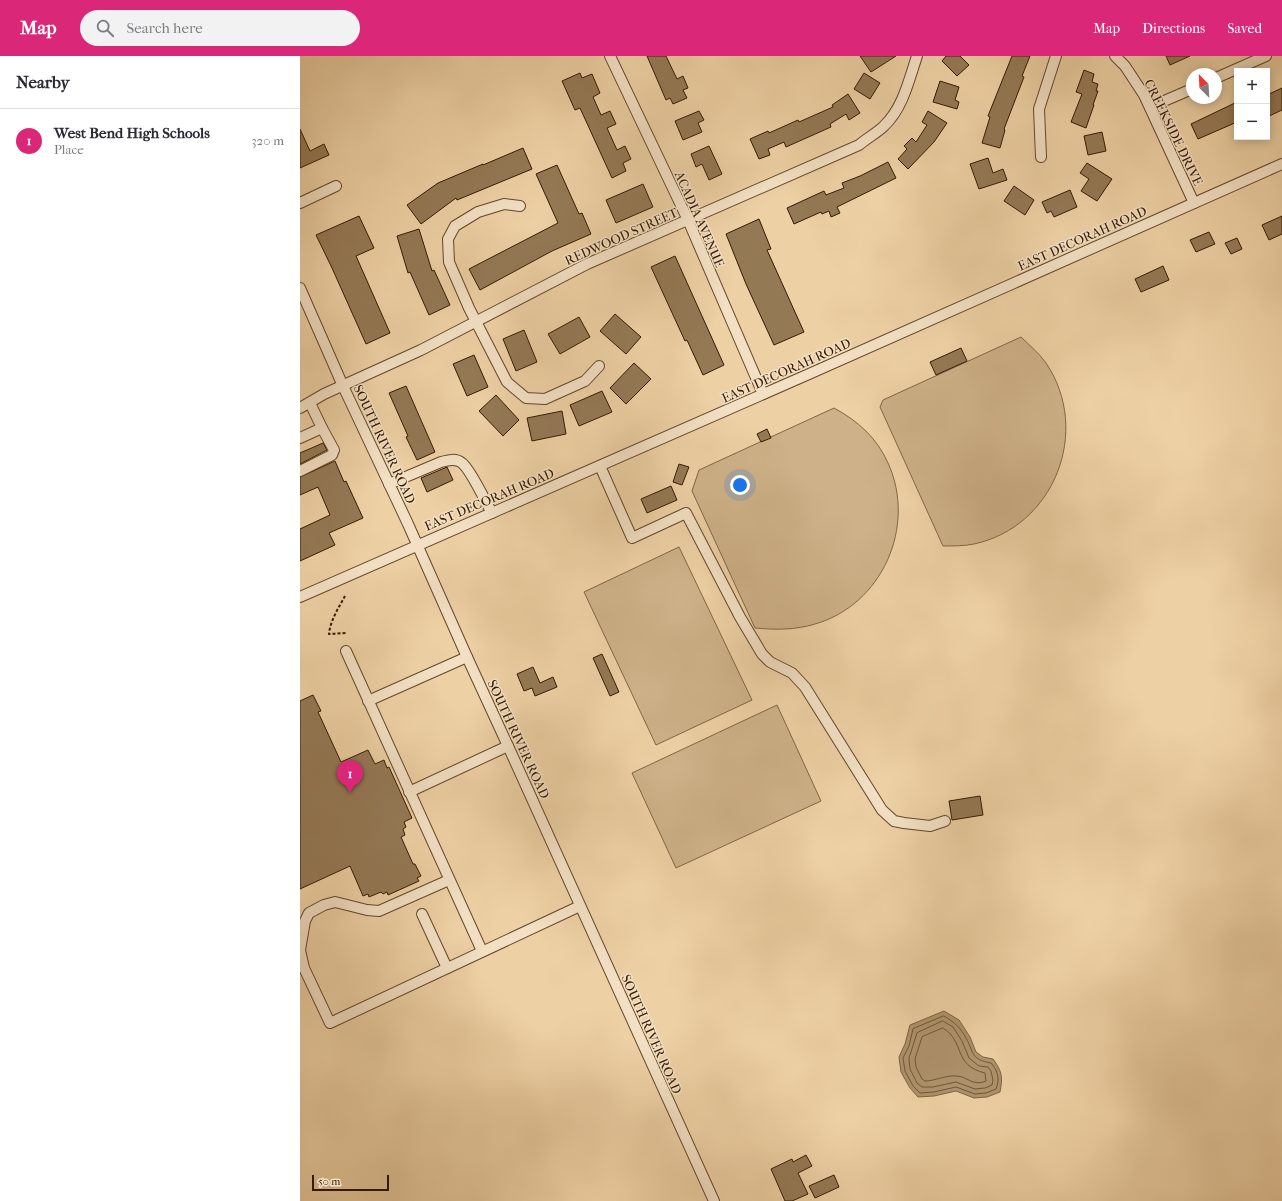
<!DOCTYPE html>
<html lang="en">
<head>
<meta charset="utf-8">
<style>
  body { margin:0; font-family:"IM FELL French Canon",serif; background:#f2f2f3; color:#2b2b33 }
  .controls { position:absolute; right:12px; top:12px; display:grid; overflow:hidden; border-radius:0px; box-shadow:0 2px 10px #0003 }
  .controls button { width:36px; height:36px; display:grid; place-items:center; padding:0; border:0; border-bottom:1px solid #e1e1e2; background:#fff; color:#2b2b33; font:20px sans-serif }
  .compass { position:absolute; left:886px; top:12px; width:36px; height:36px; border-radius:50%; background:#fff; box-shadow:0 2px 10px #0003; rotate:336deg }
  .scale { position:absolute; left:12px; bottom:10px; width:77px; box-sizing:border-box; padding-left:4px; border:2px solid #341a00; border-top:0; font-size:11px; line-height:14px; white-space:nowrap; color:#341a00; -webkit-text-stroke:3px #f3e0c4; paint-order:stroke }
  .you { position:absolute; left:440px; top:429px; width:14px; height:14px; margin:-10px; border:3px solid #fff; border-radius:50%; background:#1a73e8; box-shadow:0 0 0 6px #1a73e833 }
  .badge { display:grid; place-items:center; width:26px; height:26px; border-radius:50%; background:#db2777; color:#fff; font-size:13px; font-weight:700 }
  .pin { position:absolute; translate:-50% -33px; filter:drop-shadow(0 1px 2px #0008) }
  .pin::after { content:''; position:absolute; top:21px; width:14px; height:12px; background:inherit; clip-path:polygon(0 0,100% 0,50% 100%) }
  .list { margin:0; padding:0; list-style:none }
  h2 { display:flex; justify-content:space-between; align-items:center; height:52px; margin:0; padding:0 16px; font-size:17px }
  h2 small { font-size:13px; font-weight:400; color:#7c7c81 }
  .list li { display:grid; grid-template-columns:26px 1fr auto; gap:12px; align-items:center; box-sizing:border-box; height:64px; padding:0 16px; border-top:1px solid #e1e1e2 }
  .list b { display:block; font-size:15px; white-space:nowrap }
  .list p { margin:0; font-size:13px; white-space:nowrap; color:#7c7c81 }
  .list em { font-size:13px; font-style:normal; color:#7c7c81 }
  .icon { flex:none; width:22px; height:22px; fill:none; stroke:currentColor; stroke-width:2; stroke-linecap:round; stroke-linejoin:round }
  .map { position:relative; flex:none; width:982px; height:1145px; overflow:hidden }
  header { display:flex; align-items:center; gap:24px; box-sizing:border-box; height:56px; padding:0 20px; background:#db2777; color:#fff }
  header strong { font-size:19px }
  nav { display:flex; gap:22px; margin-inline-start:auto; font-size:14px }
  .search { width:280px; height:36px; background:#f2f2f3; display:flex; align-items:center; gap:10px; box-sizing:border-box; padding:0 14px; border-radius:22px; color:#7c7c81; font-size:15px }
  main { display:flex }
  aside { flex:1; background:#fff }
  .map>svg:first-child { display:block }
</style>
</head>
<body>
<header>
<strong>Map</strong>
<div class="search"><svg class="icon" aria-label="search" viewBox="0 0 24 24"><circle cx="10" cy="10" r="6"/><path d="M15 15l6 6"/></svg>Search here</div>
<nav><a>Map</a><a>Directions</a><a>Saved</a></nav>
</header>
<main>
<aside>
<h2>Nearby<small></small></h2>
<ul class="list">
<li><span class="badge">1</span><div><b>West Bend High Schools</b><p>Place</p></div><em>320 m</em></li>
</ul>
</aside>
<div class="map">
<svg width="982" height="1145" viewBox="0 0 982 1145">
  <rect width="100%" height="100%" fill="#edd0a4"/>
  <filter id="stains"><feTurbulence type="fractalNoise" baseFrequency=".005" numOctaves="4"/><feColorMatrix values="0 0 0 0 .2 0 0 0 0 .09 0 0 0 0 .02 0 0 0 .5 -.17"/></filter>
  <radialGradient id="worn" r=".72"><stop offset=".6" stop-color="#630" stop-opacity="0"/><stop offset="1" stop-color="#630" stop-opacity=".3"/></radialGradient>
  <g fill="#ceb188" stroke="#816644">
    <path d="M721 281C729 289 739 297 746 307 792 375 754 471 674 488 664 490 653 490 643 490L580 351 583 344Z"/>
    <path d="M534 352C558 365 577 382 588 407 617 470 582 549 515 568 495 574 476 574 455 572L392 435 399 414Z"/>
    <path d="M379 491 452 644 356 689 284 536Z"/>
    <path d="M477 649 521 745 376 812 332 717Z"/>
  </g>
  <path fill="#ae926c" stroke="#7d6241" d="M644 955 659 964 670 981 676 996 683 1001 693 1003C702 1015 703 1021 700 1036L687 1041 674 1042 656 1035 634 1040 618 1041 610 1032 601 1016 599 1001 605 988 610 969Z"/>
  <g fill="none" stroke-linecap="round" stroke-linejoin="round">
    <g stroke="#715636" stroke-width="1">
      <path d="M644 960C654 966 661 972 666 982 675 998 670 1003 691 1007 698 1015 700 1023 696 1033L686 1037 675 1038 656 1031 634 1036 620 1037 613 1030 605 1015 603 1002 609 990 613 973Z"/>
      <path d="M643 965 653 971 662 985 669 1002 679 1010 688 1011 691 1015 693 1024 692 1029 685 1032 675 1033 656 1026 633 1031H622L617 1027 610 1013 609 1002 617 977Z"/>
      <path d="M643 972C666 986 652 1009 685 1017L686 1025C672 1031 668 1020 656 1020 646 1019 635 1025 625 1025L622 1023 616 1011 615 1003 622 981Z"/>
    </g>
  </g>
  <g fill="#947955" stroke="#341a00">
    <path d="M347 0H366L377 23 383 20 388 32 383 34 387 42 373 48 370 42 366 44Z"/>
    <path d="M560 0H596L571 16Z"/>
    <path d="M646 0H660L669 9 657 20 642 5Z"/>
    <path d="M712 0H730L722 20 724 21 704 73 705 74 700 92 682 87 690 61 688 60Z"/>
    <path d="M866 0H890L870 9Z"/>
    <path d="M784 14 794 18 792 26 798 28 796 35H798L793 49H794L786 72 771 66 782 38 776 36Z"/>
    <path d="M280 17 282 22 292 18 300 37 293 41 301 59 310 55 316 68 307 72 317 94 325 90 331 103 323 107 326 115 312 122 280 52 275 54 262 25Z"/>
    <path d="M564 17 580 27 570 43 554 33Z"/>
    <path d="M640 25 659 31 655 44 659 46 657 53 633 46Z"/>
    <path d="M982 32V54L967 61V39Z"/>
    <path d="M548 38 560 57 549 64 546 58 530 68 531 71 486 91 484 86 468 93 470 99 459 103 450 83 468 75 469 77 498 64 499 66 533 51 532 49Z"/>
    <path d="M937 46V66L898 83 891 68Z"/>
    <path d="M399 55 404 64 398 67 402 76 383 84 375 65Z"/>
    <path d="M628 55 647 67 634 86 608 113 598 103 607 93 604 90 612 82 616 86 627 69 622 66Z"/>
    <path d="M0 73 10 95 24 88 29 99 0 112Z"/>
    <path d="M802 76 806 95 788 99 784 80Z"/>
    <path d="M409 90 422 118 409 124 402 108 396 111 391 98Z"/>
    <path d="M223 92 232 113 157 144 156 142 121 168 107 149 138 127 183 108V109Z"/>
    <path d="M688 102 693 117 703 113 707 124 679 133 670 108Z"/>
    <path d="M588 106 596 122 537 151 540 157 531 161 529 155 522 158 521 156 494 168 487 152 524 135 526 139 544 132 542 127 560 120Z"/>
    <path d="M787 107 812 123 797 145 781 135 789 123 780 117Z"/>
    <path d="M257 109 279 158 282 157 291 178 252 195 180 234 169 213 258 167 236 118Z"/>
    <path d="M343 128 353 151 316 167 306 144Z"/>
    <path d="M714 130 734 144 725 159 704 145Z"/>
    <path d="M770 134 777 151 754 161 751 155 747 157 742 146Z"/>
    <path d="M59 160 74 192 56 200 90 277 66 288 32 212 16 179Z"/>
    <path d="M982 160V178L969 184 962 169Z"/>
    <path d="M459 163 471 193 467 194 504 276 474 289 446 228 426 178Z"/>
    <path d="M119 173 132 215 134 214 150 249 129 259 110 216 108 217 97 180Z"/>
    <path d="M909 176 915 188 896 196 890 184Z"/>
    <path d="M937 182 942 193 931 198 925 187Z"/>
    <path d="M375 200 424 309 403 319 387 284 385 285 351 211Z"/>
    <path d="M863 210 869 224 841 236 835 223Z"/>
    <path d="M315 258 341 281 326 298 300 275Z"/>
    <path d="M279 261 290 281 260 298 248 278Z"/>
    <path d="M224 274 237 306 216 315 203 283Z"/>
    <path d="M661 292 667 305 636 319 630 306Z"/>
    <path d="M174 299 188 331 167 340 153 308Z"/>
    <path d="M334 307 351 323 326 348 310 332Z"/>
    <path d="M106 330 135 396 117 404 106 381 108 380 89 337Z"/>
    <path d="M302 335 312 356 279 370 270 349Z"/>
    <path d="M196 339 219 364 203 380 179 355Z"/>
    <path d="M262 355 266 378 232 385 227 362Z"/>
    <path d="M467 373 471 382 461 386 457 378Z"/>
    <path d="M23 387 27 394 0 408V397Z"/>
    <path d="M35 405 44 426 46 425 63 462 29 477 35 489 0 505V473L30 459 18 431 0 439V421Z"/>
    <path d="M379 408 389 411 382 429 373 426Z"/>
    <path d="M147 411 153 424 127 436 121 422Z"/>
    <path d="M371 430 377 444 347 457 341 443Z"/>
    <path d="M302 598 319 636 310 640 293 602Z"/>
    <path d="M233 611 240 627 253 621 257 631 235 640 232 632 224 635 217 618Z"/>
    <path d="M13 639 21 655 18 656 41 706 68 694 75 708 84 704 87 712 89 711 112 762 104 766 106 771 103 773 105 779 101 781 113 808H115L121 820 117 822 119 825 88 839 87 836 83 838 81 836 69 841 68 838 63 840 50 810 0 833V645Z"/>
    <path d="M680 740 683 759 652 764 649 745Z"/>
    <path d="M506 1099 512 1110 498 1117 508 1138 492 1145H485L471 1113 492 1103 493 1106Z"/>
    <path d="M534 1119 539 1131 515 1142 509 1130Z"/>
  </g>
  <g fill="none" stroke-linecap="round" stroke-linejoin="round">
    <g stroke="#624829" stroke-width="12">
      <g id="minor">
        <path d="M310 0 388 164 463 338"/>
        <path d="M815 0 825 10 844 39 894 147"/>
        <path d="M916 22 966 0"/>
        <path d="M850 51 892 33"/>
        <path d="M741 101 739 53 756 0"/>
        <path d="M0 147 36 130"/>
        <path d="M220 150 204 148 178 156 155 170 148 183 149 206 169 252 207 326 226 342 245 343 285 325 299 310"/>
        <path d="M0 232 43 330 108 468 167 601 208 690 414 1145"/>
        <path d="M0 352 24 338 121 294 287 208 559 89C567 82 577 77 584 70 603 52 609 24 617 0"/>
        <path d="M0 382 22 372 10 347"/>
        <path d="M300 410 332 482 386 457 440 561 462 598 470 606 492 617 505 631 582 754 594 765 604 767 630 770 645 765"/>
        <path d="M0 415 32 399 34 394 22 372"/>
        <path d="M89 428 141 406C148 404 156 402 162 407 171 414 185 445 192 457"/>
        <path d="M0 541 509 318 982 108"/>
        <path d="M46 595 182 895"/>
        <path d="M68 645 167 601"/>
        <path d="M109 736 208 690"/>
        <path d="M149 824 79 855 67 854 35 846 24 849 9 857 5 865 0 894 4 912 30 967 280 850"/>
        <path d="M122 858 147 912"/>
      </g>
    </g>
    <path stroke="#341a00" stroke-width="2" stroke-dasharray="3 2" stroke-linecap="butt" d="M45 540C39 551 30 565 29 578L47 577"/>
    <use href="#minor" stroke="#f3e0c4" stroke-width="10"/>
  </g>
  <g text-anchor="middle" stroke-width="3" stroke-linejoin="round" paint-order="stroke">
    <g font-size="13" fill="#341a00" stroke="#f3e0c4">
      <text transform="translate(874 76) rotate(64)" y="5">CREEKSIDE DRIVE</text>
      <text transform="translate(400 163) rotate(66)" y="5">ACADIA AVENUE</text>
      <text transform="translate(321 180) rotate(-24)" y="5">REDWOOD STREET</text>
      <text transform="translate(782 182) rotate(-24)" y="5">EAST DECORAH ROAD</text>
      <text transform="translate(486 314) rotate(-24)" y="5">EAST DECORAH ROAD</text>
      <text transform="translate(85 388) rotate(65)" y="5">SOUTH RIVER ROAD</text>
      <text transform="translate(189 443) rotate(-23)" y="5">EAST DECORAH ROAD</text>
      <text transform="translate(219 683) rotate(65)" y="5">SOUTH RIVER ROAD</text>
      <text transform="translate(352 978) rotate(66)" y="5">SOUTH RIVER ROAD</text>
    </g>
  </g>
  <rect width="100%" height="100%" filter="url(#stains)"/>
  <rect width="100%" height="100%" fill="url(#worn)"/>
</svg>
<div class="controls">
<button>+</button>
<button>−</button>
</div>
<svg class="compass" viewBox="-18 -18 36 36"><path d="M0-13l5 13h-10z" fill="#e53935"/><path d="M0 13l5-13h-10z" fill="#7c7c81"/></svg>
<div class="scale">50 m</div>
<div class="you"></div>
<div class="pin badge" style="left:50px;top:737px">1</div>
</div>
</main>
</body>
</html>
